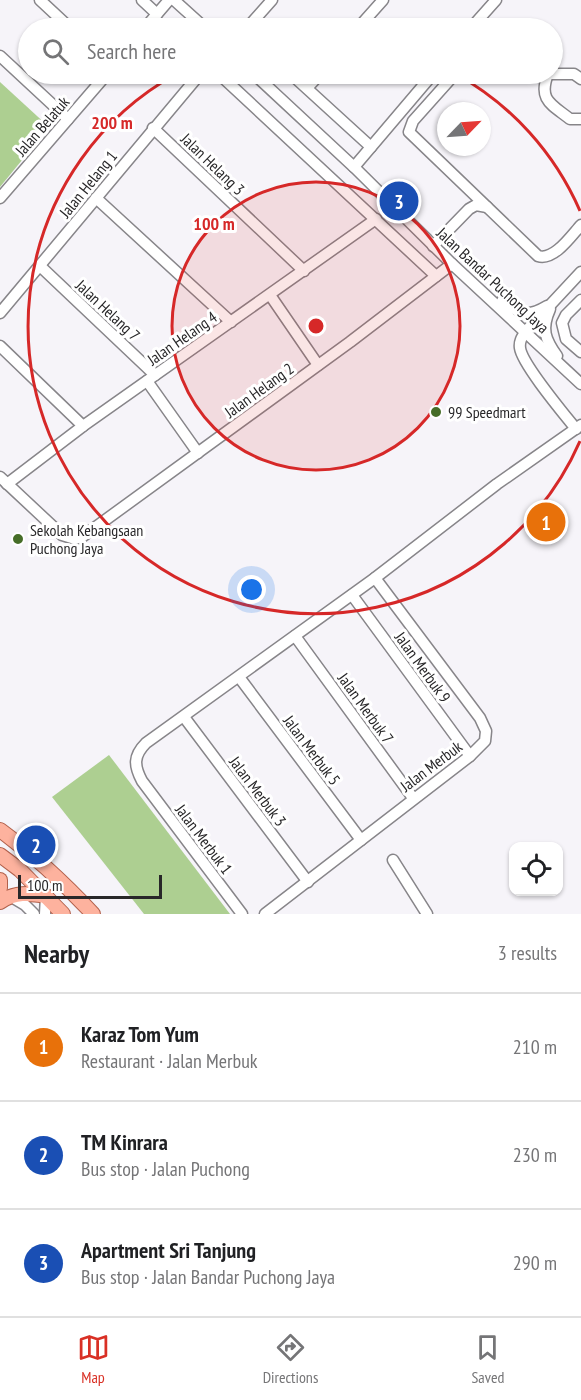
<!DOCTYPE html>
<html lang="en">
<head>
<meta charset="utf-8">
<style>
  body { margin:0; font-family:"PT Sans Narrow",sans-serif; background:#f6f6f6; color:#202124 }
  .controls { position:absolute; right:18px; bottom:18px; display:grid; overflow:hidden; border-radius:12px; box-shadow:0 2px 4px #0004 }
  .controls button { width:54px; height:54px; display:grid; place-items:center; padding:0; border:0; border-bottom:2px solid #e0e0e0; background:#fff; color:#202124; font:30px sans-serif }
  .compass { position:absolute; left:437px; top:102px; width:54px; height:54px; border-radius:50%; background:#fff; box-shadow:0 2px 4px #0004; rotate:65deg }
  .scale { position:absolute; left:18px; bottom:15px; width:144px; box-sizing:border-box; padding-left:6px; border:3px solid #282729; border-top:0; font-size:16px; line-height:21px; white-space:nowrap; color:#282729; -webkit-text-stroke:4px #fff; paint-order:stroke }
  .you { position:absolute; left:252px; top:590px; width:21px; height:21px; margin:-15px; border:4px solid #fff; border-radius:50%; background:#1a73e8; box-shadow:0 0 0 9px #1a73e833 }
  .badge { display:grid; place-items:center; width:39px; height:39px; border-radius:50%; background:#d93025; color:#fff; font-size:20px; font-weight:700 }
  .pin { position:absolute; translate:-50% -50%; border:3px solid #fff; box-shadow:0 2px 6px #0006 }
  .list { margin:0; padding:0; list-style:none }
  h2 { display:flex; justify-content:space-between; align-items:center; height:78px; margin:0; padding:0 24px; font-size:26px }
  h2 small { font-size:20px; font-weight:400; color:#757577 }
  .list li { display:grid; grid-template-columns:39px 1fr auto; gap:18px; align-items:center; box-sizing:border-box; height:108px; padding:0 24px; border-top:2px solid #e0e0e0 }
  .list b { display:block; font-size:22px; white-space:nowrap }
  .list p { margin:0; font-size:20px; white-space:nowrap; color:#757577 }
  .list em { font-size:20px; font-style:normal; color:#757577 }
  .icon { flex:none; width:33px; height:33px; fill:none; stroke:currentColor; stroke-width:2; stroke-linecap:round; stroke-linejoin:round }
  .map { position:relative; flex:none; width:581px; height:914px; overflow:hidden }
  .search { position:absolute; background:#fff; box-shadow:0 2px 4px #0004; left:18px; right:18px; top:18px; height:66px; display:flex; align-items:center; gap:15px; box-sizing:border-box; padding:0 21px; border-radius:33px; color:#757577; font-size:22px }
  .sheet { height:402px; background:#fff }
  nav { display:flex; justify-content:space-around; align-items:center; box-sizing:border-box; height:84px; border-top:2px solid #e0e0e0; background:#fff; font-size:16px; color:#757577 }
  nav a { display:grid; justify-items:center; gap:3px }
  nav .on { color:#d93025 }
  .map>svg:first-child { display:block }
</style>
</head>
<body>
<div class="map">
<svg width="581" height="914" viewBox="0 0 581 914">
  <rect width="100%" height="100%" fill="#f6f4f9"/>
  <g fill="#adcf91">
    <path d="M0 82 49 127 0 187Z"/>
    <path d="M109 755 230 914H144L52 797Z"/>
  </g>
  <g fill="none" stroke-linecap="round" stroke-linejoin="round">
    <g stroke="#878589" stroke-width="13">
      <g id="minor">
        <path d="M40 0 70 28"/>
        <path d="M142 0 157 14"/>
        <path d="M174 0 205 28"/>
        <path d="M145 28 169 0"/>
        <path d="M247 28 272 0"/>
        <path d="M358 28 383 0"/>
        <path d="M471 28 496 0"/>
        <path d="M0 56 68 119"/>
        <path d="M219 74 436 276"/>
        <path d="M254 74 354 167 452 264 581 384"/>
        <path d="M291 74 371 147"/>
        <path d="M455 74 413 121 409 132 538 256C554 261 571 236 581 225"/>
        <path d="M547 74H574L581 79"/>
        <path d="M548 74C538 100 551 104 570 119H581"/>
        <path d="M307 88 320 74"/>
        <path d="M153 128 304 271"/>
        <path d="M354 167 433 74"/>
        <path d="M0 198 107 74"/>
        <path d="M96 198 231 322"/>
        <path d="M433 246 469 209 476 205 487 207"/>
        <path d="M40 266 155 375"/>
        <path d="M270 295 318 365"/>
        <path d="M581 300 566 315 562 323 566 339 581 352"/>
        <path d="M502 301C519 314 527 318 547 306"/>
        <path d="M550 309C541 329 545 339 557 356"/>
        <path d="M0 313 200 74"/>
        <path d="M0 346 83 426"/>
        <path d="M147 381 198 453"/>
        <path d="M576 429C564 414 522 364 520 348 519 341 522 337 526 331L581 272"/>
        <path d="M0 477 62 535 75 539 82 537 350 342 452 264"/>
        <path d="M7 484 83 426 376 219"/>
        <path d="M352 595 470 756"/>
        <path d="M295 636 413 798"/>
        <path d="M239 677 361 840"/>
        <path d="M184 717 308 882"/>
        <path d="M393 860 427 914"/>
        <path d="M10 896 25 905 34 914"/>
        <path d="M45 914 46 896"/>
        <path d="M242 914 142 781C134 766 133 756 146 743L375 578"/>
        <path d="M265 914 470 756 485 741 486 731 480 718 375 578 497 484 581 425"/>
      </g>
    </g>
    <g stroke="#b1604b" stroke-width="16">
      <g id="major">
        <path d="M0 830C34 855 64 883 93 914"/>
        <path d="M0 855 20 870 63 914"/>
        <path d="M0 880V888"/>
        <path d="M0 902C15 892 29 893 46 896"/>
      </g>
    </g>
    <use href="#minor" stroke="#fff" stroke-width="10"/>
    <use href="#major" stroke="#fdb29e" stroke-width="14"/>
  </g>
  <circle cx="316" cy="326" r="144" fill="#d62828" fill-opacity=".12"/>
  <g fill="none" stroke="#d62828" stroke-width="3">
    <circle cx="316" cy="326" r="144"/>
    <path d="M580 441A288 288 0 1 1 176 74M456 74A288 288 0 0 1 580 211"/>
  </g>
  <g fill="#466d28" stroke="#fff" stroke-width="2">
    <circle cx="436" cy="412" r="6"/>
    <circle cx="18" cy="539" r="6"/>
  </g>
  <g text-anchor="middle" stroke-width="6" stroke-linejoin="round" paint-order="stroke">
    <g font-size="16" fill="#282729" stroke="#fff">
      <text transform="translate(42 126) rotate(-49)" y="6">Jalan Belatuk</text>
      <text transform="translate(213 164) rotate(44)" y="6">Jalan Helang 3</text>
      <text transform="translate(88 184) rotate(-51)" y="6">Jalan Helang 1</text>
      <text transform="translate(493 280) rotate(43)" y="6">Jalan Bandar Puchong Jaya</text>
      <text transform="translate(108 310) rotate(43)" y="6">Jalan Helang 7</text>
      <text transform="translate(182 338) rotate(-35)" y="6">Jalan Helang 4</text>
      <text transform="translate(259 390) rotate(-36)" y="6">Jalan Helang 2</text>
      <text transform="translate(423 667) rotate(54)" y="6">Jalan Merbuk 9</text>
      <text transform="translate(366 708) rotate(54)" y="6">Jalan Merbuk 7</text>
      <text transform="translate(312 750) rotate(53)" y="6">Jalan Merbuk 5</text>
      <text transform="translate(431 766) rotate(-37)" y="6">Jalan Merbuk</text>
      <text transform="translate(258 791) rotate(53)" y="6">Jalan Merbuk 3</text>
      <text transform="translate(204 839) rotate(53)" y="6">Jalan Merbuk 1</text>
    </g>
    <g font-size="16" fill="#282729" stroke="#fff" text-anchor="start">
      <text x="448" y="418">99 Speedmart</text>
      <text x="30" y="536">Sekolah Kebangsaan<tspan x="30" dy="18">Puchong Jaya</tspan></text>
    </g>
  </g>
  <circle cx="316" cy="326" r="9" fill="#d62828" stroke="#fff" stroke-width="3"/>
  <g font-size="18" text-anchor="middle" font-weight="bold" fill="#d62828" stroke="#fff" stroke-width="6" stroke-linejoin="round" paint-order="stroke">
    <text x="112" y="129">200 m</text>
    <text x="214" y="230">100 m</text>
  </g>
</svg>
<div class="controls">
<button><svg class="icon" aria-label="locate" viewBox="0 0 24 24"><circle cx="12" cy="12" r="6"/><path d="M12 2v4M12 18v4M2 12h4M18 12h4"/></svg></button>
</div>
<svg class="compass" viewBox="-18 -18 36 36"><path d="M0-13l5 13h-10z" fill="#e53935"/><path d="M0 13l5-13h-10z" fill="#757577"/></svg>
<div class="scale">100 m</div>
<div class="you"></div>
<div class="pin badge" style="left:546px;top:522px;background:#e8710a">1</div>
<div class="pin badge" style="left:36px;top:845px;background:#1a4fb4">2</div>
<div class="pin badge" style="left:399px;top:201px;background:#1a4fb4">3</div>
<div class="search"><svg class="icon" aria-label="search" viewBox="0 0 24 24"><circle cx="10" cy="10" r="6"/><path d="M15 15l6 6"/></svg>Search here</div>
</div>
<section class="sheet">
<h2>Nearby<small>3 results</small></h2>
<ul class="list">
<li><span class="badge" style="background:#e8710a">1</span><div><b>Karaz Tom Yum</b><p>Restaurant · Jalan Merbuk</p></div><em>210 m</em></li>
<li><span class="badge" style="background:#1a4fb4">2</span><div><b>TM Kinrara</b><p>Bus stop · Jalan Puchong</p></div><em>230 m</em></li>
<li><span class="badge" style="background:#1a4fb4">3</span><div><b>Apartment Sri Tanjung</b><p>Bus stop · Jalan Bandar Puchong Jaya</p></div><em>290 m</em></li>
</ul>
</section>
<nav>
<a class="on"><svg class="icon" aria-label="map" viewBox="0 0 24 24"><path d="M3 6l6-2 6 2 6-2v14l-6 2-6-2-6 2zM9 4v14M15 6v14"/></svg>Map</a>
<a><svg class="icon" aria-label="directions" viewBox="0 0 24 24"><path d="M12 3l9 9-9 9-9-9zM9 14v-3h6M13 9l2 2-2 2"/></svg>Directions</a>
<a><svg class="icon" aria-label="saved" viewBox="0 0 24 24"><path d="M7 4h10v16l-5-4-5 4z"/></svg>Saved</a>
</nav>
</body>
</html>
